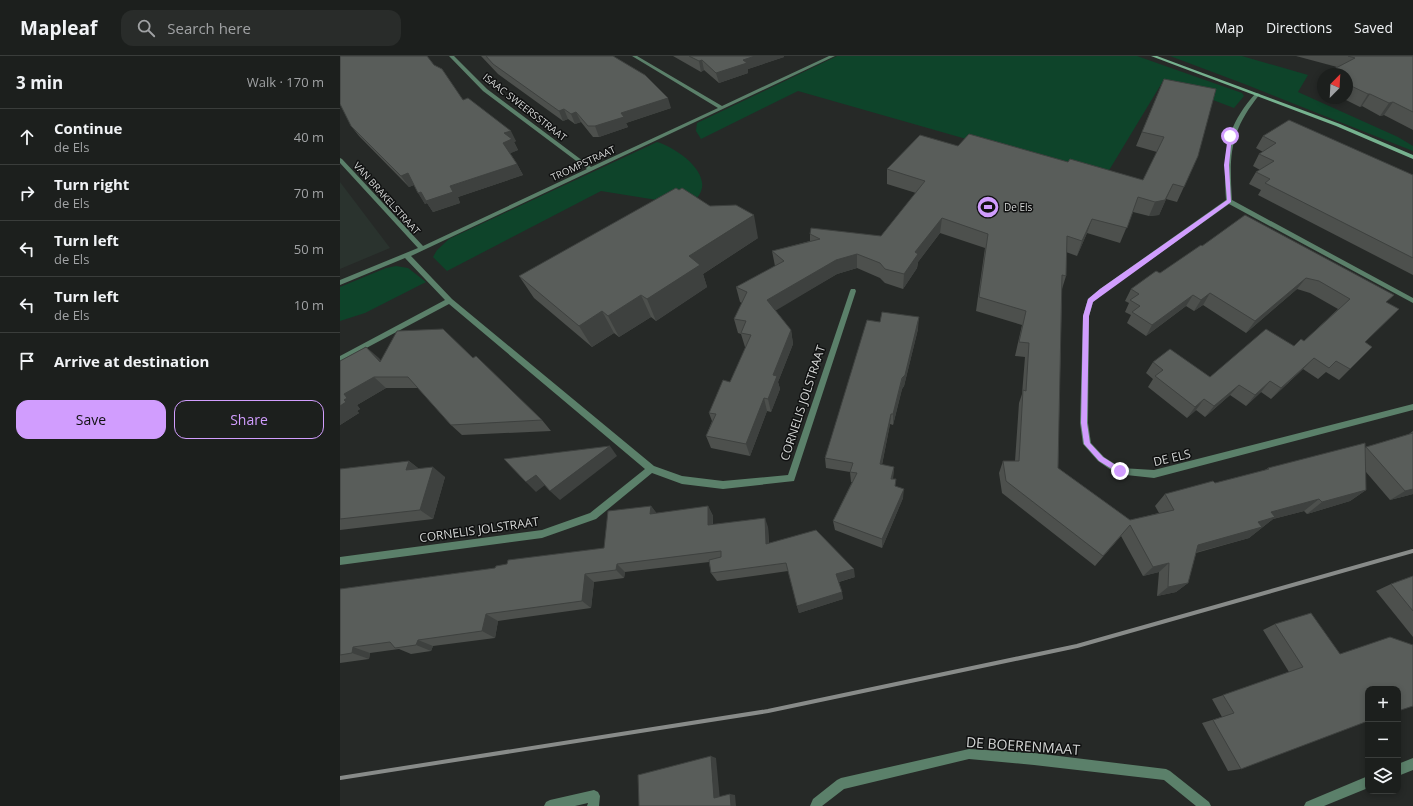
<!DOCTYPE html>
<html lang="en">
<head>
<meta charset="utf-8">
<style>
  body { margin:0; font-family:"Open Sans",sans-serif; background:#292c2a; color:#f1f3f6 }
  .controls { position:absolute; right:12px; bottom:12px; display:grid; overflow:hidden; border-radius:8px; box-shadow:0 2px 6px #0003 }
  .controls button { width:36px; height:36px; display:grid; place-items:center; padding:0; border:0; border-bottom:1px solid #3a3d3b; background:#1c1f1d; color:#f1f3f6; font:20px sans-serif }
  .compass { position:absolute; left:977px; top:12px; width:36px; height:36px; border-radius:50%; background:#1c1f1d; box-shadow:0 2px 6px #0003; rotate:24deg }
  .stop { position:absolute; width:12px; height:12px; margin:-9px; border:3px solid #d19dfe; border-radius:50%; background:#fff }
  .stop.end { background:#d19dfe; border-color:#fff; box-shadow:0 1px 4px #0008 }
  .list { margin:0; padding:0; list-style:none }
  h2 { display:flex; justify-content:space-between; align-items:center; height:52px; margin:0; padding:0 16px; font-size:17px }
  h2 small { font-size:13px; font-weight:400; color:#a0a2a4 }
  .list li { display:grid; grid-template-columns:26px 1fr auto; gap:12px; align-items:center; box-sizing:border-box; height:56px; padding:0 16px; border-top:1px solid #3a3d3b }
  .list b { display:block; font-size:15px; white-space:nowrap }
  .list p { margin:0; font-size:13px; white-space:nowrap; color:#a0a2a4 }
  .list em { font-size:13px; font-style:normal; color:#a0a2a4 }
  .actions { display:flex; gap:8px; padding:12px 16px }
  .actions a { flex:1; padding:9px 0; border:1px solid #d19dfe; border-radius:12px; text-align:center; font-size:14px; color:#d19dfe }
  .actions .main { background:#d19dfe; color:#111 }
  .icon { flex:none; width:22px; height:22px; fill:none; stroke:currentColor; stroke-width:2; stroke-linecap:round; stroke-linejoin:round }
  .map { position:relative; flex:none; width:1073px; height:750px; overflow:hidden }
  header { display:flex; align-items:center; gap:24px; box-sizing:border-box; height:56px; padding:0 20px; background:#1c1f1d; border-bottom:1px solid #3a3d3b }
  header strong { font-size:19px }
  nav { display:flex; gap:22px; margin-inline-start:auto; font-size:14px }
  .search { width:280px; height:36px; background:#292c2a; display:flex; align-items:center; gap:10px; box-sizing:border-box; padding:0 14px; border-radius:12px; color:#a0a2a4; font-size:15px }
  main { display:flex }
  aside { flex:1; background:#1c1f1d }
  .map>svg:first-child { display:block }
</style>
</head>
<body>
<header>
<strong>Mapleaf</strong>
<div class="search"><svg class="icon" aria-label="search" viewBox="0 0 24 24"><circle cx="10" cy="10" r="6"/><path d="M15 15l6 6"/></svg>Search here</div>
<nav><a>Map</a><a>Directions</a><a>Saved</a></nav>
</header>
<main>
<aside>
<h2>3 min<small>Walk · 170 m</small></h2>
<ul class="list">
<li><svg class="icon" aria-label="ahead" viewBox="0 0 24 24"><path d="M12 20V5M6 11l6-6 6 6"/></svg><div><b>Continue</b><p>de Els</p></div><em>40 m</em></li>
<li><svg class="icon" aria-label="right" viewBox="0 0 24 24"><path d="M7 20v-9h11M14 6l5 5-5 5"/></svg><div><b>Turn right</b><p>de Els</p></div><em>70 m</em></li>
<li><svg class="icon" aria-label="left" viewBox="0 0 24 24"><path d="M17 20v-9H6M10 6l-5 5 5 5"/></svg><div><b>Turn left</b><p>de Els</p></div><em>50 m</em></li>
<li><svg class="icon" aria-label="left" viewBox="0 0 24 24"><path d="M17 20v-9H6M10 6l-5 5 5 5"/></svg><div><b>Turn left</b><p>de Els</p></div><em>10 m</em></li>
<li><svg class="icon" aria-label="arrive" viewBox="0 0 24 24"><path d="M6 21V4h12l-3 4 3 4H6"/></svg><div><b>Arrive at destination</b></div></li>
</ul>
<div class="actions"><a class="main">Save</a><a>Share</a></div>
</aside>
<div class="map">
<svg width="1073" height="750" viewBox="0 0 1073 750">
  <rect width="100%" height="100%" fill="#262927"/>
  <path fill="#2a332e" d="M0 126 50 192 0 213Z"/>
  <g fill="#0e442a">
    <path d="M497 0H797L902 37 904 40 894 52 823 25 765 121H759L458 35 361 83 356 75 357 67Z"/>
    <path d="M830 0H902L968 19 958 36 1058 81 1073 90V95L907 29Z"/>
    <path d="M317 86C341 93 385 127 348 149L261 135 107 215 93 201 97 194 109 183Z"/>
    <path d="M56 210 68 212 86 226 25 257 0 265V231L46 212Z"/>
  </g>
  <g fill="none" stroke-linecap="round" stroke-linejoin="round">
    <g fill="#5b806a" fill-rule="evenodd">
      <path d="M109 0H114L147 33 251 111 378 52 292 0H297L382 50 489 0H495L71 200 112 243 314 410 342 420 383 425 448 419 510 235 511 233H515L516 235 454 425 383 433 342 428 312 417 256 463 202 482 0 509V501L202 474 250 457 305 413 109 248 0 306V300L105 244 65 202 0 229V224L78 192 0 107V102L2 103 83 190 247 113 143 35Z"/>
      <path d="M916 37 920 38C890 75 889 97 892 144L1073 242V247L889 148 764 237 753 246 749 260 748 367 751 387 764 401 781 412 814 414 1073 348V354L814 422 777 418 758 405 743 388 740 367 743 260 748 243 760 233 886 144C883 100 884 72 916 37Z"/>
      <path d="M629 693 694 697 826 713 830 715 869 746 871 750H856L824 724 694 709 629 703 504 733 482 750H470L473 743 497 724 501 722Z"/>
      <path d="M1073 702V714L1058 720V708Z"/>
      <path d="M1028 720V732L984 750H964L966 746Z"/>
      <path d="M254 734 258 736 260 740 259 750H247L248 747 235 750H204L206 746 210 744Z"/>
    </g>
    <path fill="#76b28f" fill-rule="evenodd" d="M811 0H817L1000 68 1073 99V103L996 70Z"/>
    <path stroke="#888b89" stroke-width="4" d="M0 722 428 655 737 590 1073 495"/>
  </g>
  <g fill="#4d504d">
    <path d="M141 0H273L331 52 286 67 288 71 259 81H253L241 66 235 68 228 63 223 65 158 18Z"/>
    <path d="M333 0H444V1L408 13V17L379 27 364 14 361 16Z"/>
    <path d="M956 0H1073V74L1044 59 1040 60 1022 50 1020 51 1002 42H1007V18H991L994 13 997 11Z"/>
    <path d="M824 23 858 100 837 146 826 143 819 159 809 160 793 156 780 187 747 177 737 200 726 196V220L722 233 718 412 790 464 819 457 815 450 825 438 875 427 925 414 928 412 1025 392 1026 391 1069 378 1073 375V438L1050 444 1026 416V434L1010 445 967 458 964 455 933 463 909 482 856 497 848 527 836 536 817 540 819 516 803 520 781 480 755 510 662 437 659 417 663 405H675L679 347 682 338 685 301 675 300 682 269 636 255 645 192 600 177 578 206 577 212 563 233 545 227 540 222 517 212 497 218 435 254 451 274 453 288 438 326 440 333 431 356 427 355 410 400 371 392 366 380 372 365 369 357 390 326 406 291H405L401 278 398 277 394 263 402 247 400 246 396 231 435 210 432 195 470 185V178L541 180 576 137 547 128V113L618 90 728 106 803 124 817 96 796 90Z"/>
    <path d="M123 44 176 85 174 86 178 94 170 97 177 108 183 119 118 141 120 147 93 156 87 147 85 148 74 129 69 131 19 80 11 70Z"/>
    <path d="M923 80 1073 119V219L918 139 921 134 909 128 916 116 920 114 913 110 919 98 923 96 916 92Z"/>
    <path d="M418 182 363 218 367 231 316 265 311 261 279 281 274 277 252 291 194 242 179 220Z"/>
    <path d="M862 190 1054 239 1046 246 1025 286 1032 291 999 324 986 316 978 323 963 313 931 343 921 336 906 350 890 339 865 361 856 354 847 362 808 331 813 323 806 317 813 306 870 321 954 290 964 285 998 253 970 237 957 233 906 277 863 249 854 255 846 250 806 280 787 267 791 259 785 256 789 247 785 245 791 233 820 217Z"/>
    <path d="M540 266 578 273 564 330 562 333 553 369 550 368 542 409 554 411 553 423 555 430 563 442 542 492 495 474 493 465 512 426H511L510 416 486 412 485 402Z"/>
    <path d="M26 291 41 305 133 302 202 364 211 375 122 379 111 369 78 332H46L17 349 20 353 17 355 19 357 0 369V305Z"/>
    <path d="M69 405 79 413 105 421 93 463 0 474V413Z"/>
    <path d="M311 450 317 458 368 450 373 460V468L428 471 429 487 515 521 499 526 503 543 459 557 457 550 448 515 377 525 371 517 369 506 285 516 284 522 254 526 251 552 158 565 155 582 93 590 91 595 71 598 59 593 30 597 29 603 0 607V533L155 512 167 508 264 492Z"/>
    <path d="M1073 520V581L1036 535 1051 528Z"/>
    <path d="M935 568 1000 598 1058 633 901 713 888 715 862 667 882 661 872 643 949 616 923 574Z"/>
  </g>
  <g fill="#3e413f">
    <path d="M415 0H444V1L408 13V17L379 27 376 17 403 4Z"/>
    <path d="M362 4 364 14 361 16 359 5Z"/>
    <path d="M1028 38H1030L1022 50 1020 51Z"/>
    <path d="M328 42 331 52 286 67 288 71 259 81 255 70 281 57Z"/>
    <path d="M1053 46 1044 59 1040 60 1049 47Z"/>
    <path d="M224 53 228 63 223 65 219 55Z"/>
    <path d="M236 56 241 66 235 68 231 58Z"/>
    <path d="M171 75 176 85 174 86 178 94 169 98 163 87 164 77Z"/>
    <path d="M177 108 183 119 118 141 120 147 93 156 87 147 85 148 78 137 110 130Z"/>
    <path d="M68 117 76 128 69 131 61 120Z"/>
    <path d="M833 128 819 159 809 160 815 146Z"/>
    <path d="M414 159 418 182 363 218 367 231 316 265 307 243 349 200Z"/>
    <path d="M602 162 600 177 578 206 577 212 563 233 564 218 575 196Z"/>
    <path d="M752 163 747 177 737 200 742 185Z"/>
    <path d="M517 198V212L497 218 430 258 427 244 496 204Z"/>
    <path d="M966 222 957 233 906 277 915 265Z"/>
    <path d="M870 237 863 249 854 255 861 244Z"/>
    <path d="M301 239 311 261 279 281 268 260Z"/>
    <path d="M853 239 846 250 806 280 812 269Z"/>
    <path d="M262 255 274 277 252 291 239 270Z"/>
    <path d="M579 261 578 273 564 330 562 333 553 369V358Z"/>
    <path d="M451 274 453 288 438 326 440 333 431 356 428 343 433 319Z"/>
    <path d="M26 291 39 302 52 318 40 306Z"/>
    <path d="M974 302 963 313 931 343 941 332Z"/>
    <path d="M34 321 46 332 17 349 20 353 17 355 19 357 0 369V350L4 344V338Z"/>
    <path d="M930 325 921 336 906 350 915 339Z"/>
    <path d="M899 329 890 339 865 361 874 350Z"/>
    <path d="M424 342 427 355 410 400 406 388Z"/>
    <path d="M864 343 856 354 847 362 855 351Z"/>
    <path d="M551 358 550 368 540 418V408Z"/>
    <path d="M270 390 277 400 220 444 210 435Z"/>
    <path d="M69 405 82 415 66 414Z"/>
    <path d="M93 411 105 421 93 463 80 454Z"/>
    <path d="M554 411 553 421 551 432V423Z"/>
    <path d="M196 419 205 429 196 436 186 426Z"/>
    <path d="M564 433 563 442 542 492V483Z"/>
    <path d="M1073 433V438L1050 444 1065 435Z"/>
    <path d="M1026 434 1010 445 967 458 982 446Z"/>
    <path d="M979 443 964 455 933 463 909 482 846 499 858 489 931 456Z"/>
    <path d="M311 450 318 459 310 458Z"/>
    <path d="M368 450 373 460 372 478 368 469Z"/>
    <path d="M425 462 428 471 429 496 426 488Z"/>
    <path d="M829 507 819 516 803 520 813 511Z"/>
    <path d="M277 508 285 516 284 522 276 514Z"/>
    <path d="M514 513 515 521 498 526 496 518Z"/>
    <path d="M245 518 254 526 251 552 242 545Z"/>
    <path d="M848 527 836 536 817 540 828 531Z"/>
    <path d="M502 536 503 543 459 557 457 550Z"/>
    <path d="M146 558 158 565 155 582 142 575Z"/>
    <path d="M78 584 93 590 91 595 76 589Z"/>
    <path d="M13 591 30 597 29 603 12 597Z"/>
    <path d="M371 700 376 702 380 744 374 742Z"/>
    <path d="M390 738 395 739 396 750H391Z"/>
  </g>
  <g fill="#595d5a" stroke="#3e413f">
    <path d="M0 0H87L94 9 102 13 123 44 128 42 171 75 164 77 172 83 163 87 177 108 110 130 113 136 86 145 81 136 78 137 68 117 61 120 11 70 0 48Z"/>
    <path d="M146 0H273L305 19 328 42 281 57 284 61 255 70H248L236 56 231 58 224 53 219 55 153 8Z"/>
    <path d="M349 0H415L403 4 407 7 376 17 362 4 359 5Z"/>
    <path d="M1008 0H1073V56L1053 46 1049 47 1030 38H1028L1007 28V18H1000L1003 17 994 13 1015 2Z"/>
    <path d="M824 23 876 33 858 100 844 131 833 128 825 144 815 146 798 141 787 172 752 163 742 185 727 180 726 220 722 219 718 412 790 464 834 454 825 438 873 425 875 427 929 413 928 412 1025 387 1026 434 982 446 979 443 931 456 935 461 918 466 922 471 858 489 848 527 828 531 829 507 813 511 790 469 763 500 666 425 663 405H679L683 334 686 335 689 287 679 286 686 255 639 241 648 178 602 162 575 196 578 198 564 218 545 213 540 207 517 198 496 204 427 244 451 274 433 319 437 320 428 343 424 342 406 388 366 380 376 358 369 357 383 324 390 326 411 279 401 277 406 265 394 263 407 236 396 231 444 205 432 195 480 183 470 178 471 172 541 180 585 125 547 113 580 79 618 90 629 78 728 106 730 103 803 124 824 81 802 76Z"/>
    <path d="M949 64 1073 119V202L925 127 930 123 916 116 934 105 919 98 936 87 923 80Z"/>
    <path d="M336 132 339 134 342 132 370 150 396 149 414 159 349 200 360 209 307 243 301 239 268 260 262 255 239 270 179 220Z"/>
    <path d="M905 159 1054 239 1046 246 1059 253 1025 286 1032 291 1010 313 996 305 989 312 974 302 941 332 930 325 915 339 899 329 874 350 864 343 855 351 815 320 823 314 813 306 830 293 870 321 926 273 954 290 961 283 964 285 1010 243 979 225 966 222 915 265 870 237 861 244 853 239 812 269 792 256 800 250 790 244 799 238 791 233 816 215 820 217 861 189 862 190Z"/>
    <path d="M542 256 579 261 565 319 562 322 553 358H551L540 408 554 411 551 423H556L555 430 564 433 542 483 493 465 517 417 510 416 513 407 485 402 527 264 540 266Z"/>
    <path d="M103 273 133 302 136 300 202 364 111 369 68 321H34L4 338 7 342 4 344 6 346 0 350V305L26 291 40 306 57 275Z"/>
    <path d="M1073 377V433L1065 435 1026 391Z"/>
    <path d="M270 390 210 435 196 419 186 426 164 403Z"/>
    <path d="M69 405 66 414 93 411 80 454 0 463V413Z"/>
    <path d="M311 450 310 458 368 450V469L425 462 426 488 476 474 514 513 496 518 502 536 457 550 446 507 371 517 369 504 381 501V495L277 508 276 514 245 518 242 545 146 558 142 575 78 584 76 589 55 592 50 586 13 591 12 597 0 599V533L155 512 156 510 167 508 168 504 264 492 268 455Z"/>
    <path d="M1073 520V555L1051 528Z"/>
    <path d="M971 557 1000 598 1050 581 1073 589V650L1058 655V633H1028V665L901 713 873 664 894 657 883 639 963 611 935 568Z"/>
    <path d="M371 700 374 742 390 738 391 750H299L298 719Z"/>
  </g>
  <path fill="#d19dfe" d="M890 79 892 80 889 109 891 146 753 246 749 260 747 367 750 387 763 401 782 413V417L780 418 759 405 744 388 741 367 743 260 748 243 760 233 887 144 884 109 888 80Z"/>
  <defs>
    <g id="stadium-disc" transform="scale(1.15)"><circle r="9.5" fill="#d19dfe" stroke="#101111"/><path d="M0-5a6.5 5 0 1 0 0 10a6.5 5 0 1 0 0-10ZM-3.5-1.8h7v3.6h-7Z" fill="#111"/></g>
  </defs>
  <g fill-rule="evenodd">
    <use href="#stadium-disc" x="648" y="151"/>
  </g>
  <g text-anchor="middle" stroke-width="3" stroke-linejoin="round" paint-order="stroke">
    <g font-size="10" fill="#d5d7d6" stroke="#101111">
      <text transform="translate(185 51) rotate(38)" y="4">ISAAC SWEERSSTRAAT</text>
      <text transform="translate(243 107) rotate(-25)" y="4">TROMPSTRAAT</text>
      <text transform="translate(47 142) rotate(48)" y="4">VAN BRAKELSTRAAT</text>
    </g>
    <g font-size="10" fill="#d5d7d6" stroke="#101111" text-anchor="start">
      <text x="664" y="155">De Els</text>
    </g>
    <g font-size="12" fill="#d5d7d6" stroke="#101111">
      <text transform="translate(463 347) rotate(-72)" y="4">CORNELIS JOLSTRAAT</text>
      <text transform="translate(832 402) rotate(-13)" y="4">DE ELS</text>
      <text transform="translate(139 474) rotate(-8)" y="4">CORNELIS JOLSTRAAT</text>
    </g>
    <g font-size="14" fill="#d5d7d6" stroke="#101111">
      <text transform="translate(683 690) rotate(4)" y="5">DE BOERENMAAT</text>
    </g>
  </g>
</svg>
<div class="controls">
<button>+</button>
<button>−</button>
<button><svg class="icon" aria-label="layers" viewBox="0 0 24 24"><path d="M12 4l9 5-9 5-9-5zM3 14l9 5 9-5"/></svg></button>
</div>
<svg class="compass" viewBox="-18 -18 36 36"><path d="M0-13l5 13h-10z" fill="#e53935"/><path d="M0 13l5-13h-10z" fill="#a0a2a4"/></svg>
<div class="stop" style="left:890px;top:80px"></div>
<div class="stop end" style="left:780px;top:415px"></div>
</div>
</main>
</body>
</html>
